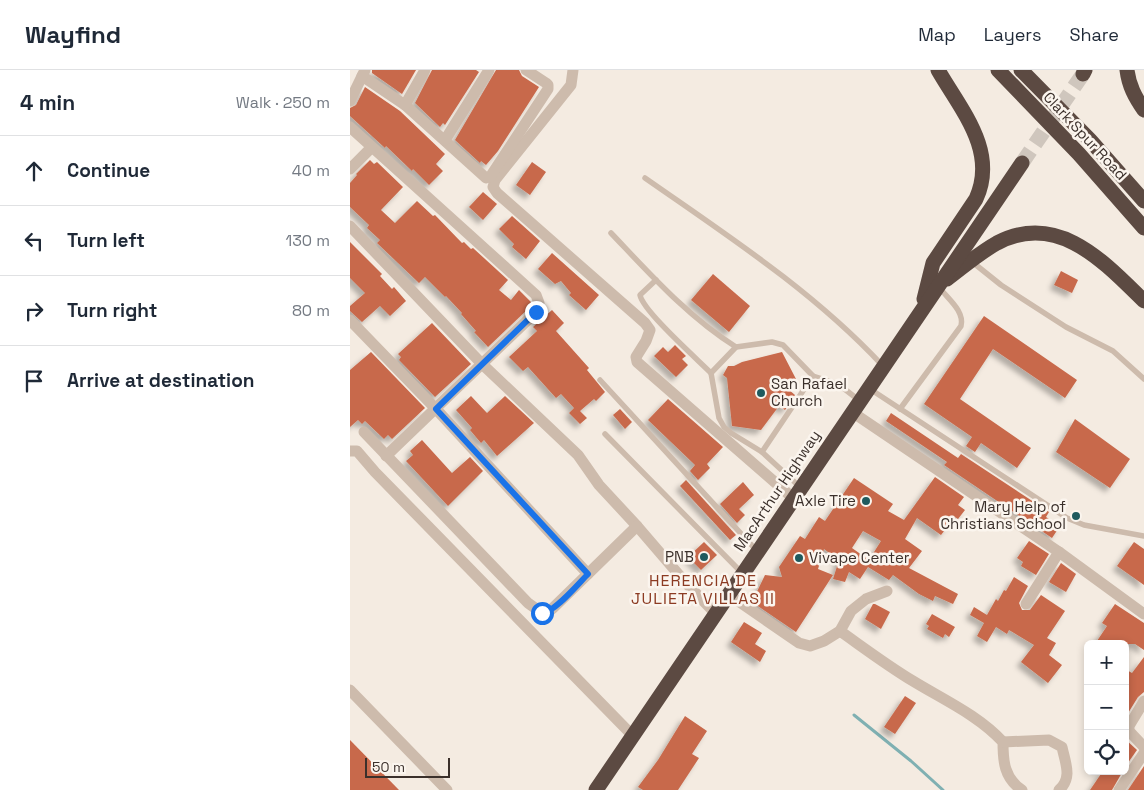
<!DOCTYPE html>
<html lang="en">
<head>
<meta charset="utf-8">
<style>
  body { margin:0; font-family:"Space Grotesk",sans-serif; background:#f2f2f3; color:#1f2937 }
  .controls { position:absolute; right:15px; bottom:15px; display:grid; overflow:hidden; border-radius:8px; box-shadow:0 2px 8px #0003 }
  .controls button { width:45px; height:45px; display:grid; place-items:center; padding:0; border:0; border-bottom:1px solid #e0e1e3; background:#fff; color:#1f2937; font:25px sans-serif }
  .scale { position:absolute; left:15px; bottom:12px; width:85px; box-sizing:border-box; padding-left:5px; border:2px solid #3b302b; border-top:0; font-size:14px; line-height:18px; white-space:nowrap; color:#3b302b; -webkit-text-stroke:4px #fbf5ee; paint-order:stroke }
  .stop { position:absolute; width:15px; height:15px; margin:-11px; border:4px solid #1a73e8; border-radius:50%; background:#fff }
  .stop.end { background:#1a73e8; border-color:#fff; box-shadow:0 1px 5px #0008 }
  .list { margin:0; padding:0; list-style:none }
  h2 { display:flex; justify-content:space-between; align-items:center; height:65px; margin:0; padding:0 20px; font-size:21px }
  h2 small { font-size:16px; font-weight:400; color:#747a83 }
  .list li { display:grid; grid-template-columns:32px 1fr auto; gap:15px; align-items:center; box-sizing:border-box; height:70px; padding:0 20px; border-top:1px solid #e0e1e3 }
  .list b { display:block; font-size:19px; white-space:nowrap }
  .list em { font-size:16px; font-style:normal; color:#747a83 }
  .icon { flex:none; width:28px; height:28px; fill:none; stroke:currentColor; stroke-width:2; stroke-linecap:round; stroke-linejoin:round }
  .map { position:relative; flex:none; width:794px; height:720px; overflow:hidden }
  header { display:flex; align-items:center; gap:30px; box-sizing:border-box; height:70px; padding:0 25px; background:#fff; border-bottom:1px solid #e0e1e3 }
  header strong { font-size:24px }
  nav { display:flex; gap:28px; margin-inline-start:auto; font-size:18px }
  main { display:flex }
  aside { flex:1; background:#fff }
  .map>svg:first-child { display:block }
</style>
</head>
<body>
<header>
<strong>Wayfind</strong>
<nav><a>Map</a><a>Layers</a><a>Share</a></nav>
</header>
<main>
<aside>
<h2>4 min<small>Walk · 250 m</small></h2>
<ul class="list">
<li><svg class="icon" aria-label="ahead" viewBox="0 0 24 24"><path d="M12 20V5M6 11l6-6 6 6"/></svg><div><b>Continue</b></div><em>40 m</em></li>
<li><svg class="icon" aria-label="left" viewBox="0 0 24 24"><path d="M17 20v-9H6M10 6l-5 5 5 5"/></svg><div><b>Turn left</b></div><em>130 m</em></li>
<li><svg class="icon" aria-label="right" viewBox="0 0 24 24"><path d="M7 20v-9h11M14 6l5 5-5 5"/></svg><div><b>Turn right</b></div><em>80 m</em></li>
<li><svg class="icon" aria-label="arrive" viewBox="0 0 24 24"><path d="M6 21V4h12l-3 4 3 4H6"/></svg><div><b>Arrive at destination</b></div></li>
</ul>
</aside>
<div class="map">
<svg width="794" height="720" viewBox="0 0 794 720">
  <defs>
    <filter id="shadow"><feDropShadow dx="-4.5" dy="4.5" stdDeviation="2.5" flood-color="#0004"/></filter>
  </defs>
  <rect width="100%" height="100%" fill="#f4ebe1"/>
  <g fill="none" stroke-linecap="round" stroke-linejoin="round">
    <path stroke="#7fb0b2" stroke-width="3" d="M504 645 561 691 593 720"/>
  </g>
  <g fill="#c8694b" fill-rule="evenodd" filter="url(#shadow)">
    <path d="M22 0H66L52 24 22 3Z"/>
    <path d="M82 0H126L129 2 95 55 93 53 90 57 65 33Z"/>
    <path d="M146 0H169L172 6 189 17 148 81 136 95 131 91 130 93 105 70Z"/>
    <path d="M15 17 50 41 95 84 86 94 93 101 79 115 63 99 62 101 36 76 35 78 0 46V38L6 35Z"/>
    <path d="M20 90 24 94 27 92 53 117 31 140 45 153 67 131 83 146 85 145 112 173 114 172 121 179 123 178 158 210 149 220 161 230 169 220 181 232 179 238 138 277 124 262 126 261 111 244 112 243 96 226 95 227 75 207 69 213 27 173 30 170 17 158 19 155 0 137V113L7 105 6 104Z"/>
    <path d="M182 92 196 102 180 125 166 115Z"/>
    <path d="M133 122 147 134 133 150 119 137Z"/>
    <path d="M162 146 190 171 176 189 162 177 164 174 149 159Z"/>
    <path d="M0 172 32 204 30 206 42 219 44 217 56 231 40 246 30 236 12 252 0 241V236L15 223 0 208Z"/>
    <path d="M202 183 249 225 236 240 219 225 221 223 211 211 205 214 188 199Z"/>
    <path d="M711 201 728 210 722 223 704 215Z"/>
    <path d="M363 204 400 236 379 262 341 230Z"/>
    <path d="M202 240 214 253 206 261 239 298 237 300 255 322 246 331 244 329 230 341 237 348 230 354 219 343 224 338 211 324 206 328 178 297 173 301 159 287 187 261 183 257Z"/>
    <path d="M634 246 727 310 715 328 643 279 610 329 681 378 667 398 631 373 625 382 616 376 622 367 574 334Z"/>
    <path d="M82 253 121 294 85 327 49 290 51 287 48 284Z"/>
    <path d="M325 275 336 286 332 289 338 295 326 307 304 286 313 277 318 282Z"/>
    <path d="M21 282 75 338 42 369 38 365 34 369 15 351 12 354 8 350 0 357V300Z"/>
    <path d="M432 282 446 309 438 319 445 325 435 340 429 336 411 360 382 356 377 308 373 305 378 296H384L392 292Z"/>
    <path d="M121 326 137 343 155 326 184 353 147 386 134 370 131 373 120 360 122 358 106 340Z"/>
    <path d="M318 329 373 377 357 394 360 398 348 410 340 401 345 395 298 350Z"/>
    <path d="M270 339 282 352 275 359 263 345Z"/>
    <path d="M541 343 608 388 611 384 699 442 696 447 710 456 702 468 594 395 597 392 536 351Z"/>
    <path d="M725 349 780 389 760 418 706 382Z"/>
    <path d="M72 370 102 403 120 387 133 401 98 436 56 391 63 385 60 381Z"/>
    <path d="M585 407 614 427 608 435 615 440 608 449 605 447 591 465 567 448 555 469 572 481 559 498 608 524 603 534 585 526 583 531 569 524 543 505 539 510 518 497 510 509 499 502 495 512 483 509 489 490 474 479 468 499 483 505 446 562 402 532 415 505 432 507 429 497 450 466 455 469 469 447 475 451 504 408 543 434 538 441 554 450ZM513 461 531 471 519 490 502 478Z"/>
    <path d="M336 410 386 465 380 470 330 416Z"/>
    <path d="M393 412 404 425 389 439 395 445 387 453 370 434Z"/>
    <path d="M679 471 699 484 686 505 671 496 673 492 667 488Z"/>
    <path d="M354 472 367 485 351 500 338 487Z"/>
    <path d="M784 472 794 479V515L767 496Z"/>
    <path d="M711 493 726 504 716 522 699 512Z"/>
    <path d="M664 507 678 516 669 533 672 540H680L691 525 715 541 697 568 706 573 699 585 712 595 698 613 671 592 684 575 659 560 657 564 646 557 637 572 627 566 634 553 620 545 624 537 637 545 646 529 648 531 654 520 656 521Z"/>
    <path d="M523 534H525L540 542 531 559 515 549Z"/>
    <path d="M765 534 794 553V580L785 574H778L776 576 775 574H745L757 556 752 553Z"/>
    <path d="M582 544 605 557 599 567 595 564 593 568 577 559 579 556 576 554Z"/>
    <path d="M394 552 412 563 405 574 416 581 410 592 381 572Z"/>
    <path d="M794 587V622L788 627 775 648V599L782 603Z"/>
    <path d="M555 626 566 633 545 664 534 657Z"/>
    <path d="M335 646 357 661 342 684 349 688 328 720H293L288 717 308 690Z"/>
    <path d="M775 669 787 680 775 697Z"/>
    <path d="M0 670 49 720H0Z"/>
    <path d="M794 696V720H778Z"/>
    <path d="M753 701H773L762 720H740Z"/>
  </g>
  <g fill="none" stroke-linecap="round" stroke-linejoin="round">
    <path stroke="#cfc6bd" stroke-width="15" stroke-dasharray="15 8" stroke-linecap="butt" d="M672 93 733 4"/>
    <g stroke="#cdbbac" stroke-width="5.5">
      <path d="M295 108C378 166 463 221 532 295"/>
      <path d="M261 163C300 204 338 247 386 277"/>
      <path d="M621 191 651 215 716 257 763 281 794 309"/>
      <path d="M306 210 290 225C293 241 346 288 361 303"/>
      <path d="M250 310 407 481"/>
      <path d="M520 319 717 448 734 455 794 466"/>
      <path d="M550 339 611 256C615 241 597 228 589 217"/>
      <path d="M255 364 392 503"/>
      <path d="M412 382 463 306"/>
      <path d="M450 417 412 382 381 363 374 357 369 348 361 303 386 277 422 272 433 275 463 306 488 314 510 331"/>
    </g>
    <g stroke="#cdbbac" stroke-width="11">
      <path d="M223 0 221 15 145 110 143 117 147 123 295 253 300 260 296 271 286 287 287 292 443 428"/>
      <path d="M12 6 55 35 136 108 140 107 198 19V15L196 13 176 0"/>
      <path d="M0 31 15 0"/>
      <path d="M55 35 75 0"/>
      <path d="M0 57 186 225 189 233 186 242 36 386"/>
      <path d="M95 70 139 0"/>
      <path d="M0 99 21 78"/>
      <path d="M0 156 132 294 228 385 249 415 287 456 336 513 365 543"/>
      <path d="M0 250 86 339 238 504"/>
      <path d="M502 342 709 482 794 544"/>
      <path d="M14 362 178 533 192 543H197L203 538 287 456"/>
      <path d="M0 381H7L25 402 283 666"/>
      <path d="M378 524 449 573 460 576 474 571 490 561 501 541 516 529 537 521"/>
      <path d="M676 534 709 482"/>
      <path d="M490 561C514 578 538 596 563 611 594 630 628 645 653 672 653 691 654 708 672 720"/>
      <path d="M0 620 97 720"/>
      <path d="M794 631 779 656V661L794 677"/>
      <path d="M653 672 699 670 712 677C715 692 723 708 709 720"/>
      <path d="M769 720 794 683"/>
    </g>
    <g stroke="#5c4a42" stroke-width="15">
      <path d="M648 0 729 84 794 158"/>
      <path d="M671 0 740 70 794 131"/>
      <path d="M777 0C779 16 785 27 794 40"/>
      <path d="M733 4 735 0"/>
      <path d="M597 209C613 197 629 183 647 173 708 141 754 192 794 231"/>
      <path d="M574 229 583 193 626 129C648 81 611 40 588 0"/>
      <path d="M246 720 672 93"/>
    </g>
  </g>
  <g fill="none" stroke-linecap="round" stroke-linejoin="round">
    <path stroke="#1a73e8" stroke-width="6" d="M186 242 86 339 238 504C228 514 204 543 192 543"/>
  </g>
  <g fill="#1f5a5e" stroke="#fbf5ee" stroke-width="2">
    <circle cx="411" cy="323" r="5"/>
    <circle cx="516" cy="431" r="5"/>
    <circle cx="726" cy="446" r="5"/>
    <circle cx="354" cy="487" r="5"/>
    <circle cx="449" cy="488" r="5"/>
  </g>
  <g text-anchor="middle" stroke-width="5" stroke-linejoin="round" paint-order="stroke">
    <g font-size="15" fill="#3b302b" stroke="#fbf5ee">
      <text transform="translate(735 66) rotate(47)" y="5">Clark Spur Road</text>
      <text transform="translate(427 421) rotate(-56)" y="5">MacArthur Highway</text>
    </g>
    <g font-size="15" fill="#3b302b" stroke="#fbf5ee" text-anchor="end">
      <text x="421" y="319" text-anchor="start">San Rafael<tspan x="421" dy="17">Church</tspan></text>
      <text x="506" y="436">Axle Tire</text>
      <text x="716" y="442">Mary Help of<tspan x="716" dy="17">Christians School</tspan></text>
      <text x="344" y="492">PNB</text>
      <text x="459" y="493" text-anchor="start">Vivape Center</text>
    </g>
    <g font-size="16" letter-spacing="1" fill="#8c3b22" stroke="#fbf5ee">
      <text x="353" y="516">HERENCIA DE<tspan x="353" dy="18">JULIETA VILLAS II</tspan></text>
    </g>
  </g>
</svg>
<div class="controls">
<button>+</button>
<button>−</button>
<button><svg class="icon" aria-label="locate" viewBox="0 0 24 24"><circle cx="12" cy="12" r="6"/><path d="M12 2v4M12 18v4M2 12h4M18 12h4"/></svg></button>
</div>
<div class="scale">50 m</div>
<div class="stop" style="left:192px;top:543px"></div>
<div class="stop end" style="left:186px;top:242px"></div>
</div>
</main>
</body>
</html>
